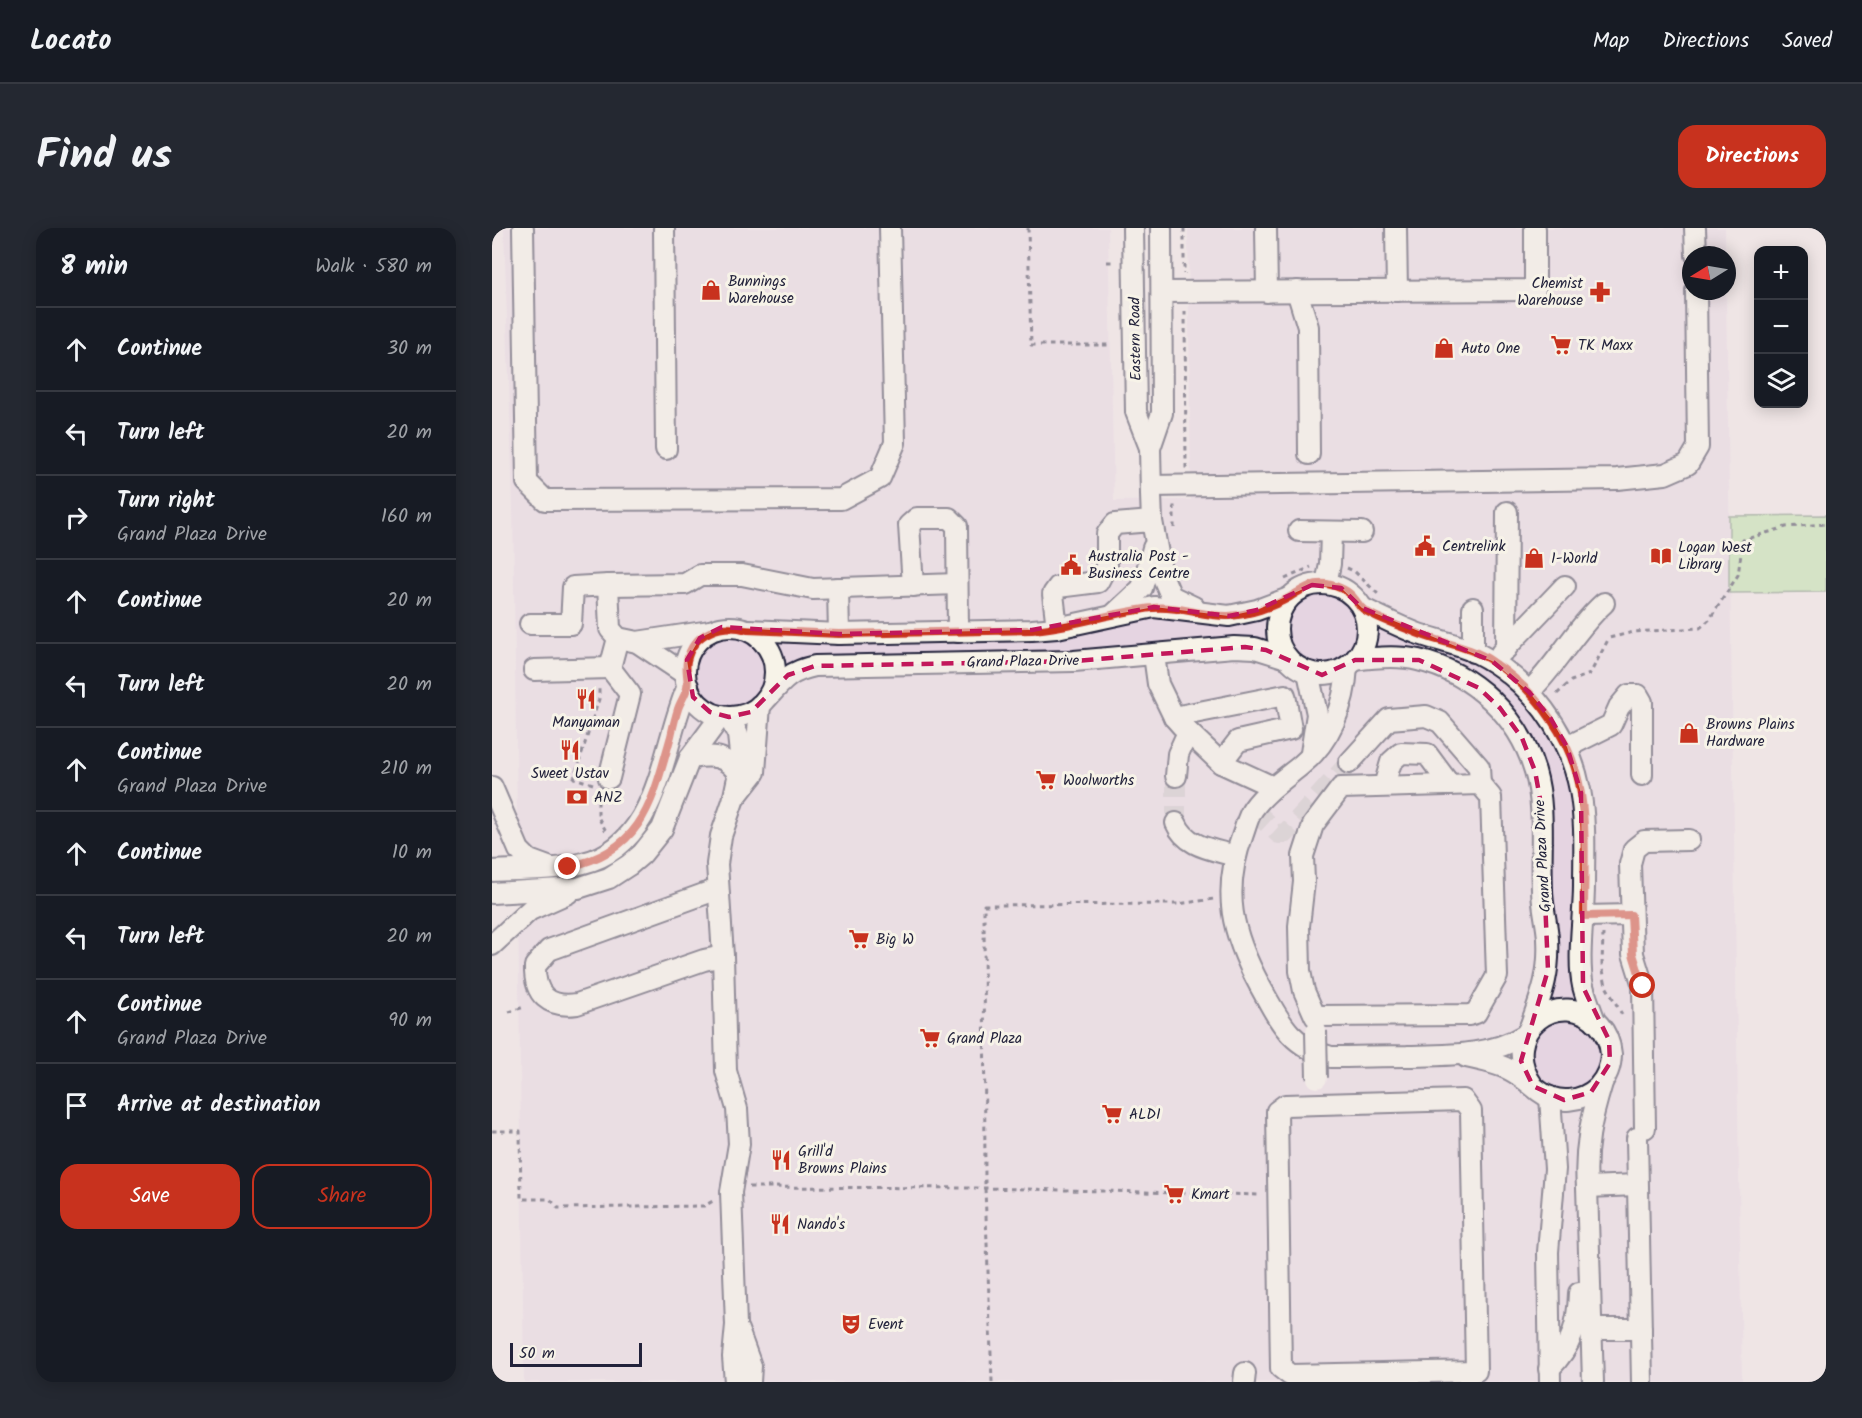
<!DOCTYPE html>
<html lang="en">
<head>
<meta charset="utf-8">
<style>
  body { margin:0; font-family:Kalam,sans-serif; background:#242831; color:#f1f3f6 }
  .controls { position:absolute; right:18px; top:18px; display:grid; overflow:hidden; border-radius:12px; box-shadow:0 3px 15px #0003 }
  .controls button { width:54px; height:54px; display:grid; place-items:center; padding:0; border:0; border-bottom:2px solid #363941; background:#171b24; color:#f1f3f6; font:30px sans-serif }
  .compass { position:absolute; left:1190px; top:18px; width:54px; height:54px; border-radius:50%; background:#171b24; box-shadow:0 3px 15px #0003; rotate:259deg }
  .scale { position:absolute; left:18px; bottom:15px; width:132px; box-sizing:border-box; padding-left:6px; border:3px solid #22223b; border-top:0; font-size:16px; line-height:21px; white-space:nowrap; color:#22223b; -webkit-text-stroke:4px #f7f3e8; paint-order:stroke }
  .stop { position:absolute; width:18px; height:18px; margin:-14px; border:4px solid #c8321e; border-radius:50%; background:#fff }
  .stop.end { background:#c8321e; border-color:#fff; box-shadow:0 2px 6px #0008 }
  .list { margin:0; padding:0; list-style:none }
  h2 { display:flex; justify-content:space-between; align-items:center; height:78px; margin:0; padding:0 24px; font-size:26px }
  h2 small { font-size:20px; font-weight:400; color:#9ea1a6 }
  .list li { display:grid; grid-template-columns:39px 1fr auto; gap:18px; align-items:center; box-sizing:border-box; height:84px; padding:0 24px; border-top:2px solid #363941 }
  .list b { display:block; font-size:22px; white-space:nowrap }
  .list p { margin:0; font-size:20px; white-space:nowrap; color:#9ea1a6 }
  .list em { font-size:20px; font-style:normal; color:#9ea1a6 }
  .actions { display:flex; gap:12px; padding:18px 24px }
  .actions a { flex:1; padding:14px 0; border:2px solid #c8321e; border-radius:18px; text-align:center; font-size:21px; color:#c8321e }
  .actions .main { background:#c8321e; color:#fff }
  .icon { flex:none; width:33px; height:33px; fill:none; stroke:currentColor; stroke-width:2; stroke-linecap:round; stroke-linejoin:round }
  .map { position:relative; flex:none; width:1334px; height:1154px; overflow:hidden; border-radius:18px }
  header { display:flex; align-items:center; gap:36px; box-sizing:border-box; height:84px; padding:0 30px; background:#171b24; border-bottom:2px solid #363941 }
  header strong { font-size:28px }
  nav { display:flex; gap:33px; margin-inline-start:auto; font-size:21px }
  .intro { display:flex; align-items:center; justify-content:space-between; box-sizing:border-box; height:144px; padding:0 36px }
  h1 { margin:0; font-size:42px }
  .button { padding:15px 27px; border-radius:18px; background:#c8321e; color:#fff; font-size:21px; font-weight:700 }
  main { display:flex; gap:36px; padding:0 36px }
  aside { flex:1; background:#171b24; border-radius:18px; box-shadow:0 3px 15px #0003 }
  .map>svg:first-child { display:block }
</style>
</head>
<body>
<header>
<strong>Locato</strong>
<nav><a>Map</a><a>Directions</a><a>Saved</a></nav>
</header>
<div class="intro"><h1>Find us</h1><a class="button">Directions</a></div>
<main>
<aside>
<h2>8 min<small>Walk · 580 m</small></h2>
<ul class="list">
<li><svg class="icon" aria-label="ahead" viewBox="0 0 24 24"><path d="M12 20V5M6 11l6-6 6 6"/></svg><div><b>Continue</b></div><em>30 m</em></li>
<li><svg class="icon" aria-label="left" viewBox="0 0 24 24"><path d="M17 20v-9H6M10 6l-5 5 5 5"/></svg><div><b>Turn left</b></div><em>20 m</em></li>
<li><svg class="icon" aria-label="right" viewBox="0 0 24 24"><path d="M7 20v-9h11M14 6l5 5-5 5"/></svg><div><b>Turn right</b><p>Grand Plaza Drive</p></div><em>160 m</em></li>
<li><svg class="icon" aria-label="ahead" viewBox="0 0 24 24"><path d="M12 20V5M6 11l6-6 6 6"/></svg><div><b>Continue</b></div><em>20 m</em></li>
<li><svg class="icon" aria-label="left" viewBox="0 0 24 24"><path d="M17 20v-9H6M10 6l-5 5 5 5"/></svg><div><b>Turn left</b></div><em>20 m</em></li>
<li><svg class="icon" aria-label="ahead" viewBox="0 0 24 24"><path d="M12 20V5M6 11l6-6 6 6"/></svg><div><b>Continue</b><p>Grand Plaza Drive</p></div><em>210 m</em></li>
<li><svg class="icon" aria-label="ahead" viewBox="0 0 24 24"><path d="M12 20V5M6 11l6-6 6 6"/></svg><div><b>Continue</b></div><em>10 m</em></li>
<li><svg class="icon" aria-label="left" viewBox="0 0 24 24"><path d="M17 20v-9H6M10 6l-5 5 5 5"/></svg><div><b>Turn left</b></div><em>20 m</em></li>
<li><svg class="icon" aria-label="ahead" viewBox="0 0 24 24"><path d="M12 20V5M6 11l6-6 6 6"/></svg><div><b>Continue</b><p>Grand Plaza Drive</p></div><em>90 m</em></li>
<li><svg class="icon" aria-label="arrive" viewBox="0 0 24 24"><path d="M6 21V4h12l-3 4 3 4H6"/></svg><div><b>Arrive at destination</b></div></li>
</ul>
<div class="actions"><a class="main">Save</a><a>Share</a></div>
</aside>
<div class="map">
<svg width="1334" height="1154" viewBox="0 0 1334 1154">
  <rect width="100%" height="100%" fill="#efe5e5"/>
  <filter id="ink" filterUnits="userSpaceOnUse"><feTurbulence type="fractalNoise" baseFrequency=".0167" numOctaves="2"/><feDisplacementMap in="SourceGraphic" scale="12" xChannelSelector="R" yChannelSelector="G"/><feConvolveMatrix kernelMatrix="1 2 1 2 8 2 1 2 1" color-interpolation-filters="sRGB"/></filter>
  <g filter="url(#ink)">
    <path fill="#e5d4e1" d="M12 0H616L622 273 699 272 696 0H1233V27H1199V63H1234L1250 1154H32L21 278Z"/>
    <path fill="#b5e19f" stroke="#6c826d" stroke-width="1.5" d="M1334 287V364L1237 365V288Z"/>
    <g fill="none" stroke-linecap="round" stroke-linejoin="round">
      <g stroke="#c6bec3" stroke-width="20" stroke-dasharray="20 10" stroke-linecap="butt">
        <path d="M684 548V595"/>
        <path d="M761 582 787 606 794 605 857 535"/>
      </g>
      <g stroke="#22223b" stroke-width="24">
        <g id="minor">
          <path d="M31 0 35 254 53 272 349 271 388 250 403 215 398 0"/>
          <path d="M172 0 174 221"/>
          <path d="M641 0 644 184 658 220"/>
          <path d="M669 0 670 185 658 220 659 267 660 293 670 347 679 368 702 379"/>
          <path d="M774 0 775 64"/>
          <path d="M904 0 905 63"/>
          <path d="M1203 0 1204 27"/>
          <path d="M805 63 816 99 817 226"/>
          <path d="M670 64 1043 62V0"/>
          <path d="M659 258 1125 251 1173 246 1196 236 1206 219 1204 63"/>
          <path d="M807 303 870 304"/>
          <circle cx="830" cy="401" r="45"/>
          <path d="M834 356 838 336 839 304"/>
          <path d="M116 357 193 356 208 347H250L321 361 465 356"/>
          <path d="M421 358 417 297 425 290H457L465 298 466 404"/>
          <path d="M346 360 347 406"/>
          <path d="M870 380C888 389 906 398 924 405 944 412 966 416 985 425 1037 451 1077 505 1088 562 1094 594 1092 627 1092 658 1092 687 1085 731 1091 758 1094 770 1099 782 1103 793"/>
          <path d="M981 380V424"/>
          <path d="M621 387 650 360 661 320"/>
          <path d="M38 396H79L81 359 116 357 118 401 126 410 145 414 193 446"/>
          <circle cx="238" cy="444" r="45"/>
          <path d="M565 400 561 366 566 359 606 354 615 337V306L623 296 660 293"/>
          <path d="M256 402 347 406 540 402 565 400 662 379 737 388 765 382 797 370"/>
          <path d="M145 414 218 403"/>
          <path d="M1014 421 1015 284"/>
          <path d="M1009 425 1073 358"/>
          <path d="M662 427 666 456 682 489 689 497 729 535 781 559"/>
          <path d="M863 432C884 429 906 427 926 432 982 445 1027 489 1043 543 1054 581 1048 622 1050 661 1050 678 1055 694 1056 711 1058 746 1050 766 1038 799"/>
          <path d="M855 439C853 477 838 514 808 538 792 551 773 564 761 581 756 588 754 598 751 606 729 664 740 706 768 758 788 794 798 818 839 829 864 829 890 828 915 828 955 827 997 829 1033 807"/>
          <path d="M42 442 118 440"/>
          <path d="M816 444 825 486 819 525"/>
          <path d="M1037 464C1065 437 1083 401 1112 375"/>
          <path d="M276 469C292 451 299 443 323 438L582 433 742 419 763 420 795 430"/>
          <path d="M237 489 246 507 249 535 241 573 229 608 225 636 231 728 234 843 245 881 247 916 239 964 244 1097 241 1129 243 1154"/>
          <path d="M682 489 793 467 799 501 746 513 729 535"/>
          <path d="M1075 519 1119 497 1127 479 1137 467H1146L1150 474V547"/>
          <path d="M198 530C220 527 234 526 247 547"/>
          <path d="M857 535 897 491 934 488 948 494 987 539 988 556"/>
          <path d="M684 548 686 526 696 504"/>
          <path d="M117 550 138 466 118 440 126 410"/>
          <path d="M988 556 999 569 1005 748 984 785 977 787 823 788 812 763 808 743 807 698 812 654 811 628 821 597 849 560Z"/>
          <path d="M892 558 899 534 909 525 935 526 958 557"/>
          <path d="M0 559 27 622 37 632 56 639"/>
          <path d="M245 567 263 544 268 477"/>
          <path d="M684 595C694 619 720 621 743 628"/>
          <path d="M0 643C30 641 62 643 91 635 169 616 169 519 196 458"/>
          <path d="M226 661 57 722 43 738C42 767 57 780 85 776L212 732 231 728"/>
          <path d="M0 665 86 660 117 650 137 637 150 626 170 601 198 530 229 488"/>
          <path d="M1092 688 1139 687"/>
          <path d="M0 717 38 682 76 665"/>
          <path d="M974 829C989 832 1004 835 1018 842 1028 847 1038 856 1047 863 1065 877 1090 874 1106 859 1114 850 1119 838 1119 826 1118 815 1114 805 1107 797 1070 756 1003 803 1041 858"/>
          <path d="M971 872 979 883 984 1143 798 1147 789 1140 785 883 793 877Z"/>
          <path d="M1153 900 1151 758 1141 726 1138 636 1142 621 1152 613 1197 612"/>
          <path d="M1145 910 1150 1154"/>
          <path d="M1095 959 1145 957"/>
          <path d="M1100 1101H1149"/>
          <path d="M246 1102 259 1138 258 1154"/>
          <path d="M1057 1141C1080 1118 1086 1097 1087 1065"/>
          <path d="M752 1154 753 1145"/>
          <path d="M1058 1154 1056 1024 1063 941 1058 869"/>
          <path d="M1101 1154 1095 959C1092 921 1099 891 1110 855"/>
        </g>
      </g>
      <g stroke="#22223b" stroke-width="3" stroke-dasharray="4.5 4.5" stroke-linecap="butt">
        <path d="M536 0 539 117H616"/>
        <path d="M692 0V46"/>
        <path d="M615 34H623"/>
        <path d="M693 83 694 241"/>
        <path d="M682 300V277"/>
        <path d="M855 340 862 343 886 366"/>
        <path d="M793 351 819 339"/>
        <path d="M1065 466 1079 453 1098 446 1117 410 1142 404 1208 400 1217 392 1246 347 1251 312 1294 299 1334 296"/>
        <path d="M101 556 82 550 107 471V457"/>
        <path d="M106 564V589L114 603"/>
        <path d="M1111 706 1110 737 1114 758 1132 790"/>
        <path d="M17 784 32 779"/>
        <path d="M0 903H28L29 971H58L66 980 212 978 221 973"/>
        <path d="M257 959 493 960 769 967"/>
        <path d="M500 1154 493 960 492 677 686 676 722 671"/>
      </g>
      <use href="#minor" stroke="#f7f3e8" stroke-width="20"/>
      <g stroke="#22223b" stroke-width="24" stroke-linecap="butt">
        <path id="minor-bridge" d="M824 803 825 850"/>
      </g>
      <use href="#minor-bridge" stroke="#f7f3e8" stroke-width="20"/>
    </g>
  </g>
  <g fill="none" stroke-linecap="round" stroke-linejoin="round" filter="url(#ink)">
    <path stroke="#c8321e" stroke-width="8" d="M76 639C152 622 160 574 179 508 181 499 183 490 186 481 188 474 193 468 195 460 197 452 193 442 195 433 201 404 230 395 255 402L347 406 540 402C581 399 620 384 661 380 686 377 712 389 737 388 756 387 781 379 798 369 810 362 819 354 835 356 845 358 856 362 862 370 865 373 867 378 871 381 881 389 907 398 920 403 946 415 977 417 1001 434 1045 463 1081 512 1089 566 1095 606 1092 647 1092 688L1139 687 1141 726 1151 758"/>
  </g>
  <path d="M0 0H1334V1154H0ZM820 357 849 360 870 380 1000 433 1037 464 1059 491 1075 519 1089 565 1091 759 1117 812 1118 835 1099 864 1072 872 1041 858 1029 833 1056 742 1049 576 1043 543 1030 510 1008 480 987 460 927 432H863L830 447 774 422 753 419 582 433 323 438 296 447 259 484 237 489 218 484 201 469 195 432 208 410 230 399 347 406 540 402 662 379 737 388 765 382Z" fill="#efe5e5" fill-opacity=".55" fill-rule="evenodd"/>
  <path fill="none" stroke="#c2185b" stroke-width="4.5" stroke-dasharray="12 8" stroke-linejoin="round" d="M820 357 849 360 870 380 1000 433 1037 464 1059 491 1075 519 1089 565 1091 759 1117 812 1118 835 1099 864 1072 872 1041 858 1029 833 1056 742 1049 576 1043 543 1030 510 1008 480 987 460 927 432H863L830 447 774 422 753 419 582 433 323 438 296 447 259 484 237 489 218 484 201 469 195 432 208 410 230 399 347 406 540 402 662 379 737 388 765 382Z"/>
  <defs>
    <g id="shop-bare" transform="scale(1.62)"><path d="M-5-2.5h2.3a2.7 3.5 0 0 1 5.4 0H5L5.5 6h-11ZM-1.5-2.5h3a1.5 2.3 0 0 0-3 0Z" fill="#c8321e" stroke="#f7f3e8" stroke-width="2.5" paint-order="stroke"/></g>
    <g id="pharmacy-bare" transform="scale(1.62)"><path d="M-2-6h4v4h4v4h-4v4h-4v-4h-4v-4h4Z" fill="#c8321e" stroke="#f7f3e8" stroke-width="2.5" paint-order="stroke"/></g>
    <g id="supermarket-bare" transform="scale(1.62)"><path d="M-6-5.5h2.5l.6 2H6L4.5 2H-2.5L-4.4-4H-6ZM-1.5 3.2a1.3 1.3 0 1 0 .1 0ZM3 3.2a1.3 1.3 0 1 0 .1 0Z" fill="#c8321e" stroke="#f7f3e8" stroke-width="2.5" paint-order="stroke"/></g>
    <g id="civic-bare" transform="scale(1.62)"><path d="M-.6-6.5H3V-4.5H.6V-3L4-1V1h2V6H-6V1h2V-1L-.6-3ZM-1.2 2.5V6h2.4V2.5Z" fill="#c8321e" stroke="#f7f3e8" stroke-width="2.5" paint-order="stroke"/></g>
    <g id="library-bare" transform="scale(1.62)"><path d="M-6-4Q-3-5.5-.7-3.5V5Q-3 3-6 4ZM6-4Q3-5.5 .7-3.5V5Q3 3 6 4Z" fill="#c8321e" stroke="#f7f3e8" stroke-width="2.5" paint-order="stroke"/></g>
    <g id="restaurant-bare" transform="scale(1.62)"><path d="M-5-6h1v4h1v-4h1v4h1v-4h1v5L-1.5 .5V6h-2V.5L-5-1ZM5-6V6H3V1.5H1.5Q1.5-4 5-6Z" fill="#c8321e" stroke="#f7f3e8" stroke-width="2.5" paint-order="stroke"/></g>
    <g id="bank-bare" transform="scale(1.62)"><path d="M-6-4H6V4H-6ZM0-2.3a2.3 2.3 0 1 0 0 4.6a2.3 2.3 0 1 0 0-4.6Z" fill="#c8321e" stroke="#f7f3e8" stroke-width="2.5" paint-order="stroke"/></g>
    <g id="theatre-bare" transform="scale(1.62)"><path d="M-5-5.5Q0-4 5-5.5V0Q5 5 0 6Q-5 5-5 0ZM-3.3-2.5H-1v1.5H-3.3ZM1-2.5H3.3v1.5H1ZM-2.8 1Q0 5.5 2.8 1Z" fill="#c8321e" stroke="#f7f3e8" stroke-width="2.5" paint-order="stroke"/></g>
  </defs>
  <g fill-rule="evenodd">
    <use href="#shop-bare" x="219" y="62"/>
    <use href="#pharmacy-bare" x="1108" y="64"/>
    <use href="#supermarket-bare" x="1069" y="117"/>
    <use href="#shop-bare" x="952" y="120"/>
    <use href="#civic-bare" x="933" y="318"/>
    <use href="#library-bare" x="1169" y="328"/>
    <use href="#shop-bare" x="1042" y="330"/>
    <use href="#civic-bare" x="579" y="337"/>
    <use href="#restaurant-bare" x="94" y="471"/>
    <use href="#shop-bare" x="1197" y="505"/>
    <use href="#restaurant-bare" x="78" y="522"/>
    <use href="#supermarket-bare" x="554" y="552"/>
    <use href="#bank-bare" x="85" y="569"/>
    <use href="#supermarket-bare" x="367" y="711"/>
    <use href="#supermarket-bare" x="438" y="810"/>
    <use href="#supermarket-bare" x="620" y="886"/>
    <use href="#restaurant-bare" x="289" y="932"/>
    <use href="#supermarket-bare" x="682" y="966"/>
    <use href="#restaurant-bare" x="288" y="996"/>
    <use href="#theatre-bare" x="359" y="1096"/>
  </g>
  <g text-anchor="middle" stroke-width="6" stroke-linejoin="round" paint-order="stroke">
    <g font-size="15" fill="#22223b" stroke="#f7f3e8" text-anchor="start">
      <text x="236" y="58">Bunnings<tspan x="236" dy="17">Warehouse</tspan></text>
      <text x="1091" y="60" text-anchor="end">Chemist<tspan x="1091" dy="17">Warehouse</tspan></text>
      <text x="1086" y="122">TK Maxx</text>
      <text x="969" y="125">Auto One</text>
      <text x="950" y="323">Centrelink</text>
      <text x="1186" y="324">Logan West<tspan x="1186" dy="17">Library</tspan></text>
      <text x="596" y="333">Australia Post -<tspan x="596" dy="17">Business Centre</tspan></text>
      <text x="1059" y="335">1-World</text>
      <text x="94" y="499" text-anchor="middle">Manyaman</text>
      <text x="1214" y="501">Browns Plains<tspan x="1214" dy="17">Hardware</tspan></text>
      <text x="78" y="550" text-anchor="middle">Sweet Ustav</text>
      <text x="571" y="557">Woolworths</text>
      <text x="102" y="574">ANZ</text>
      <text x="384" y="716">Big W</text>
      <text x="455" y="815">Grand Plaza</text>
      <text x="637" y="891">ALDI</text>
      <text x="306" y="928">Grill'd<tspan x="306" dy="17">Browns Plains</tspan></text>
      <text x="699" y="971">Kmart</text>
      <text x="305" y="1001">Nando's</text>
      <text x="376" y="1101">Event</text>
    </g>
    <g font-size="15" fill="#22223b" stroke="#f7f3e8">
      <text transform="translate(643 111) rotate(-91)" y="5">Eastern Road</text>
      <text transform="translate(531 433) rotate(-1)" y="5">Grand Plaza Drive</text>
      <text transform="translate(1050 628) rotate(-93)" y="5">Grand Plaza Drive</text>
    </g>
  </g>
</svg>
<div class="controls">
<button>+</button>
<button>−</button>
<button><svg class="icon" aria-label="layers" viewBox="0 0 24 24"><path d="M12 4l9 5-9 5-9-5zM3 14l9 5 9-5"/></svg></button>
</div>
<svg class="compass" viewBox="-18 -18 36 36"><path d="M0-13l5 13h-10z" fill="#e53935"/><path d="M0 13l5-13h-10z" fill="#9ea1a6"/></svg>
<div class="scale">50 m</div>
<div class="stop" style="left:1151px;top:758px"></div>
<div class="stop end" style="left:76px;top:639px"></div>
</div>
</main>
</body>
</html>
